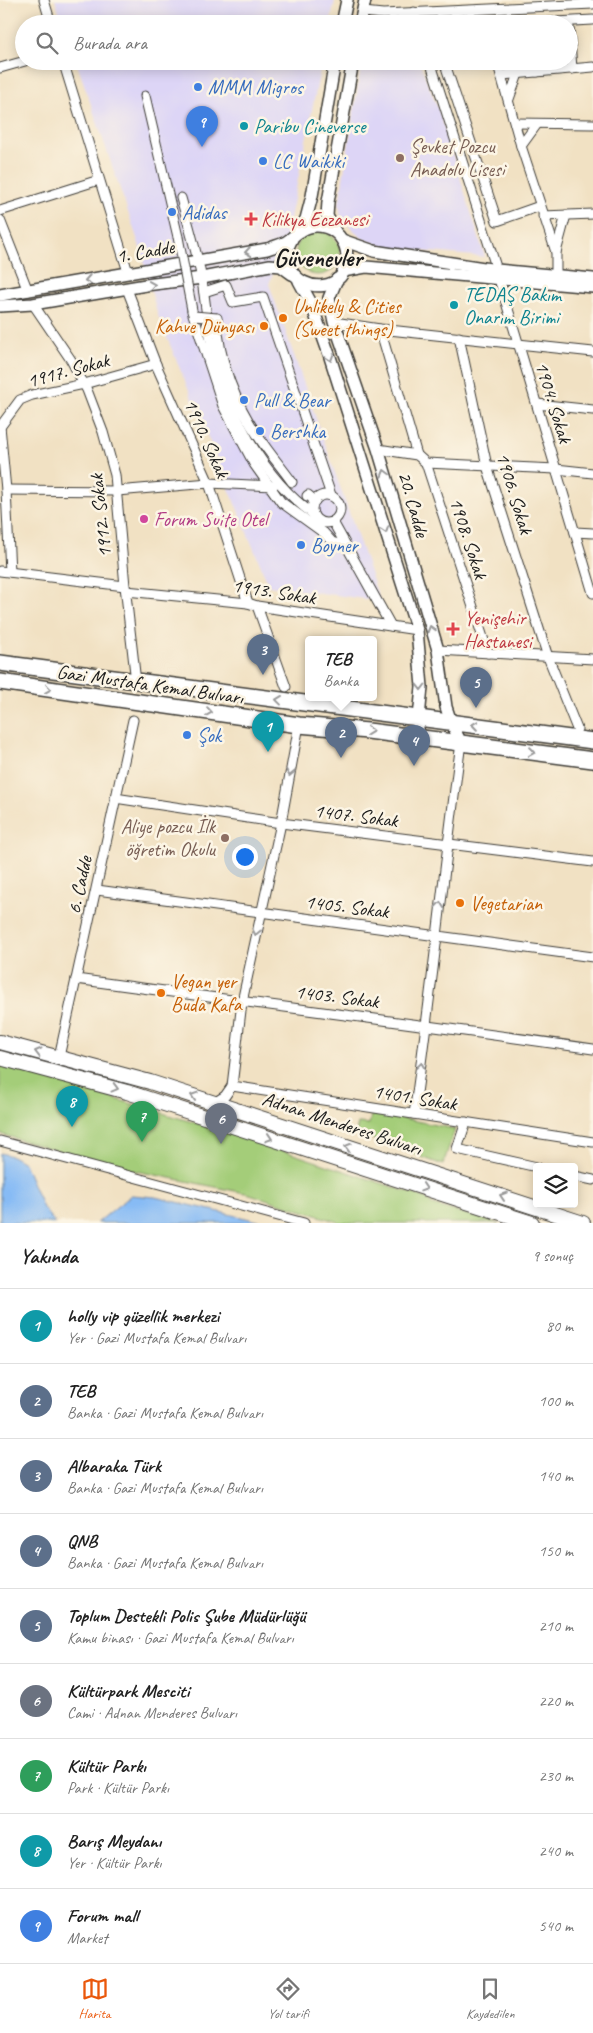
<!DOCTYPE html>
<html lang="tr">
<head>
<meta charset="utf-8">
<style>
  body { margin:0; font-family:Caveat,sans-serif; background:#f6f6f6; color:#222 }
  .controls { position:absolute; right:15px; bottom:15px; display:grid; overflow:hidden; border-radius:5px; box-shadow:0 2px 12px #0003 }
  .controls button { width:45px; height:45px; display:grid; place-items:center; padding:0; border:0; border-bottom:1px solid #e0e0e0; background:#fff; color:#222; font:25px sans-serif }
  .you { position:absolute; left:244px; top:856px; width:18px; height:18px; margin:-12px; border:4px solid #fff; border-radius:50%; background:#1a73e8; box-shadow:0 0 0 8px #1a73e833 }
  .badge { display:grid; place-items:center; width:32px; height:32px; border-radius:50%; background:#ea580c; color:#fff; font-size:16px; font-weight:700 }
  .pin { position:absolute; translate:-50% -41px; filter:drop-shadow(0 1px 2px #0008) }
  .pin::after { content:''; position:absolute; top:26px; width:18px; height:15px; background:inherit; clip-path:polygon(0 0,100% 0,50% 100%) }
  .popup { position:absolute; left:305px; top:636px; width:72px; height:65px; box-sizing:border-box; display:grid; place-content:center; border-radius:5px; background:#fff; filter:drop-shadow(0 1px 4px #0005); font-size:16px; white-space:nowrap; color:#767676 }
  .popup b { font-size:19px; color:#222 }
  .popup::after { content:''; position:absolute; left:50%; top:100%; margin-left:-10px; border:10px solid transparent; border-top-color:#fff }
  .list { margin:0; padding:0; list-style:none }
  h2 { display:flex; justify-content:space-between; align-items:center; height:65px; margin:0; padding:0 20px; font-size:21px }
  h2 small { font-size:16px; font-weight:400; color:#767676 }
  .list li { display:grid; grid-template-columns:32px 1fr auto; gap:15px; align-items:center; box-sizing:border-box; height:75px; padding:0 20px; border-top:1px solid #e0e0e0 }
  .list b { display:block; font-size:19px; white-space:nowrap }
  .list p { margin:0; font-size:16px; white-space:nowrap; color:#767676 }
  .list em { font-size:16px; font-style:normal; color:#767676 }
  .icon { flex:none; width:28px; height:28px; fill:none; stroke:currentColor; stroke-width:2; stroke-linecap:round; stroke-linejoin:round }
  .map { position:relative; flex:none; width:593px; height:1223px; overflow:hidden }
  .search { position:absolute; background:#fff; box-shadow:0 2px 12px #0003; left:15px; right:15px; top:15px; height:55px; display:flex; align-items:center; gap:12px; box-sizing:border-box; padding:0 18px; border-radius:28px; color:#767676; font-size:19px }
  .sheet { height:740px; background:#fff }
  nav { display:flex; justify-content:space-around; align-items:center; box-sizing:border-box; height:70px; border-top:1px solid #e0e0e0; background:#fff; font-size:14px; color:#767676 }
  nav a { display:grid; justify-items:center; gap:2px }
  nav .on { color:#ea580c }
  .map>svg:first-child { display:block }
</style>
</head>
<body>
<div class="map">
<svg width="593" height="1223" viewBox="0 0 593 1223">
  <rect width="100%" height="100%" fill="#fcf5e5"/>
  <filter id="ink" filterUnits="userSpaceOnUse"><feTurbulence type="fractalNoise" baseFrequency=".02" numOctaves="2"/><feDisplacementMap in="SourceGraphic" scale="10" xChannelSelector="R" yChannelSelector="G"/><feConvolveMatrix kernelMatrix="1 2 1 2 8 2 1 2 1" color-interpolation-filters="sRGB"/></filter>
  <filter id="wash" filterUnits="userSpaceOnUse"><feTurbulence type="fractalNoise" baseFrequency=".0096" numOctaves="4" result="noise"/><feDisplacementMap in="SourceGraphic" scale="20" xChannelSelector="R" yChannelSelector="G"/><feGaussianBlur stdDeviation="1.12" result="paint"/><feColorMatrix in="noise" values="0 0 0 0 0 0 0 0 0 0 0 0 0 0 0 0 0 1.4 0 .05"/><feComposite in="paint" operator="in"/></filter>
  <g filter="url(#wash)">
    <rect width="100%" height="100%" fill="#f1e1c3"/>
    <g fill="#ddd5f6">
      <path d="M55 0H335L330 24H63Z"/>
      <path d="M382 18 392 19 402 24H369Z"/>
      <path d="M76 61H322L285 243 269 284 380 601 269 586 157 313 139 244Z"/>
      <path d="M362 61H419L439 111 485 257 388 248 363 239 341 218 339 204Z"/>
    </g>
    <g fill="#a4cd79" stroke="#60744a">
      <circle cx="318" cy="253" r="22"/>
      <path d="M0 1064 245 1138 426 1198 432 1205 499 1223H341L250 1194 116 1167 0 1134Z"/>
      <path d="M372 1112 455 1129 443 1165 356 1133 358 1123 369 1124Z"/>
    </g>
    <g fill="#87bbf5" stroke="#526c88">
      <path d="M0 1153 12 1156 24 1163 43 1208 55 1223H0Z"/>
      <path d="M131 1195 155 1197 267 1223H97Z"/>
    </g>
  </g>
  <g filter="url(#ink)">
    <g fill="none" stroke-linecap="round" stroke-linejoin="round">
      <g stroke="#3c3a35" stroke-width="11">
        <g id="street">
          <path d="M44 0 51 24"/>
          <path d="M363 12 383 14 593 4"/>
          <path d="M414 12 417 24"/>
          <path d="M518 24 593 20"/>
          <path d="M569 27 572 69"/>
          <path d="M63 61 128 272"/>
          <path d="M430 61 497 270"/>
          <path d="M444 61 497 221 540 206"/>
          <path d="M497 61 521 146 556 252V275"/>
          <path d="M537 61V72"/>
          <path d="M0 68 25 61"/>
          <path d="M502 75 593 67"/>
          <path d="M145 96 178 237"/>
          <path d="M509 99 518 74"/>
          <path d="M515 123 593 124"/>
          <path d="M521 146 537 124"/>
          <path d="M181 198C188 223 196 249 201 275 206 302 207 329 214 355 229 413 263 478 313 514"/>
          <path d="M0 211 99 180"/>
          <path d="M543 216 593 214"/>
          <path d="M0 220 28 291"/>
          <path d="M556 252 566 215"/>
          <path d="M499 279 593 593"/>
          <path d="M127 289 157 367 209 483 248 603"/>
          <path d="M204 292 226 285 233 302 263 297 331 495"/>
          <path d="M33 304 71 360 87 390 103 432 115 475 125 586 136 682"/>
          <path d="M192 311 223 406 254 464 281 502 324 533 332 542 345 546"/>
          <path d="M217 318C218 360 236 405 260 439 270 454 282 468 292 482"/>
          <path d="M334 322 380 329 593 352"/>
          <path d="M380 329 417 455"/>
          <path d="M459 337 487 466 548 657 577 729"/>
          <path d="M537 404 593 410"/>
          <path d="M0 426 6 490 10 572"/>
          <path d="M0 427 20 400 32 395 84 384 156 364"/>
          <path d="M378 449 417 455 426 463 556 469 593 473"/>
          <path d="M426 463 488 653"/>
          <path d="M6 490 117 491 209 483 273 486"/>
          <circle cx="326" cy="509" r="14"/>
          <path d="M307 496 308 495 315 501"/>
          <path d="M333 522 391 626"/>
          <path d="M575 532 593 533"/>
          <path d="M0 571 125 586"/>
          <path d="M126 591 248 603 257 606 417 630"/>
          <path d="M257 606 286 687"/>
          <path d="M438 650 593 659"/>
          <path d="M115 798 281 823 593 862"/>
          <path d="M97 890 593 957"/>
          <path d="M76 979C249 1003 421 1024 593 1049"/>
          <path d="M59 1057 133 720"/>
          <path d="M232 1086 593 1142"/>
          <path d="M214 1103 225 1096 232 1086 242 1002 281 823 299 725"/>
          <path d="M414 1114C432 991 444 867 461 743"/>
          <path d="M466 1122 457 1149 537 1167"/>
          <path d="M0 1141 304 1223"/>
          <path d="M574 1176 593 1180"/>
        </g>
      </g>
      <g stroke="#3c3a35" stroke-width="14">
        <g id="secondary">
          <path d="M342 24 347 0"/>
          <path d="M360 24 365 0"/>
          <path d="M298 232 306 219 312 196 335 61"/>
          <path d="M336 233 327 216 328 202 353 61"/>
          <path d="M342 240 374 251 497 270 593 279"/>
          <path d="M343 271 366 267 593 287"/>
          <path d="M337 279 329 298 334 322 378 449 438 650 446 707 451 722 461 743"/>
          <path d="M299 281 311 303 330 357 417 630 422 687 417 738"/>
          <path d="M0 295 267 249C273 247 280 245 286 242 291 239 295 234 301 231 313 223 329 225 339 236 344 242 347 249 347 257 348 291 302 296 289 266 287 261 286 256 287 251 288 246 291 241 293 237"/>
          <path d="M0 306 33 304 146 285 202 278 270 265 281 266 292 274"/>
        </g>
      </g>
      <g stroke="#3c3a35" stroke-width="16">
        <g id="primary">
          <path d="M0 1042 150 1082 583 1223"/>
          <path d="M0 1058 127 1092 532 1223"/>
        </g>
      </g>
      <g stroke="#3c3a35" stroke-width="18">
        <g id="highway">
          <path d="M0 663 593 741"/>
          <path d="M0 682 299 725 368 731 593 760"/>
        </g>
      </g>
      <use href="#street" stroke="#fff" stroke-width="9"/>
      <use href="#secondary" stroke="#fff" stroke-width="11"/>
      <use href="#primary" stroke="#fff" stroke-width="14"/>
      <use href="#highway" stroke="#fff" stroke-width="15"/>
      <g stroke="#3c3a35" stroke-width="11" stroke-linecap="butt">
        <g id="street-bridge">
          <path d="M178 237 192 310"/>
          <path d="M194 316 217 318"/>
        </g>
      </g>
      <use href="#street-bridge" stroke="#fff" stroke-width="9"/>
    </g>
    <defs><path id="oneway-chevron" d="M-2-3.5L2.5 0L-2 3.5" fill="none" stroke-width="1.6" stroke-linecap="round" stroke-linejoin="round" transform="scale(1.25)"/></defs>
    <g stroke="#999">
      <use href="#oneway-chevron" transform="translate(248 252) rotate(171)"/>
      <use href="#oneway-chevron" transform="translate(88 280) rotate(170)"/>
      <use href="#oneway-chevron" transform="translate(152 285) rotate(-8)"/>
      <use href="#oneway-chevron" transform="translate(330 358) rotate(72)"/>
      <use href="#oneway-chevron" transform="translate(385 473) rotate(-106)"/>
      <use href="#oneway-chevron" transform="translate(385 530) rotate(72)"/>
      <use href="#oneway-chevron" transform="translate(431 629) rotate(-106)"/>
      <use href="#oneway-chevron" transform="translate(421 687) rotate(90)"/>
      <use href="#oneway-chevron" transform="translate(48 689) rotate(8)"/>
      <use href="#oneway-chevron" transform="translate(279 700) rotate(-173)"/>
      <use href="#oneway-chevron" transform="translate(209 712) rotate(8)"/>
      <use href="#oneway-chevron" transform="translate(475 725) rotate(-172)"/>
      <use href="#oneway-chevron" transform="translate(370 731) rotate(7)"/>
      <use href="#oneway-chevron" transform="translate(532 752) rotate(8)"/>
      <use href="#oneway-chevron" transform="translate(290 773) rotate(101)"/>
      <use href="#oneway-chevron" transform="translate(440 905) rotate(-83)"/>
      <use href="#oneway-chevron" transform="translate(256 932) rotate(102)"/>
      <use href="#oneway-chevron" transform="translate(38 1052) rotate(-166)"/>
      <use href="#oneway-chevron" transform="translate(421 1066) rotate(-82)"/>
      <use href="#oneway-chevron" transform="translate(115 1088) rotate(15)"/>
      <use href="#oneway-chevron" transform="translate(194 1096) rotate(-162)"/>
      <use href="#oneway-chevron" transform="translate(269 1138) rotate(18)"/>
      <use href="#oneway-chevron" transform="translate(348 1147) rotate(-163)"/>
      <use href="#oneway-chevron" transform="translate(424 1188) rotate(18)"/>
      <use href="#oneway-chevron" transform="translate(503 1196) rotate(-162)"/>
    </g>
  </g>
  <g fill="#3f7fe0" stroke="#fcf5e5" stroke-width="2">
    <circle cx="198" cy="87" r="5"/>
    <circle cx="263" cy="161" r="5"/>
    <circle cx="172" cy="212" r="5"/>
    <circle cx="244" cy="400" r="5"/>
    <circle cx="260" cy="431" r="5"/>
    <circle cx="301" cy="545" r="5"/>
    <circle cx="187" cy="735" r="5"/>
  </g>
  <g fill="#0f9aa8" stroke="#fcf5e5" stroke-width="2">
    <circle cx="244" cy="126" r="5"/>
    <circle cx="454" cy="305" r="5"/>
  </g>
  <g fill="#8d6e63" stroke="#fcf5e5" stroke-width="2">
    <circle cx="400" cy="158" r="5"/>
    <circle cx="225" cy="838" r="5"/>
  </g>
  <g fill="#e0444e" stroke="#fcf5e5" stroke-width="2">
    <path d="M248.5 211.5h5v5h5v5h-5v5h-5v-5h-5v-5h5z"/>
    <path d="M450.5 621.5h5v5h5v5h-5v5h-5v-5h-5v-5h5z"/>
  </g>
  <g fill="#e8710a" stroke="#fcf5e5" stroke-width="2">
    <circle cx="283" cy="318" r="5"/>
    <circle cx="264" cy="326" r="5"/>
    <circle cx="460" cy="903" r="5"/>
    <circle cx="161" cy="993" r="5"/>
  </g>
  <circle fill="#d1479c" stroke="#fcf5e5" stroke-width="2" cx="144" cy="519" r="5"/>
  <g text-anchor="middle" stroke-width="5" stroke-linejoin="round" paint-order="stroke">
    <g font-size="20" fill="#366cbe" stroke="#fcf5e5" text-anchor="start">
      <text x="208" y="94">MMM Migros</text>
      <text x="273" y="168">LC Waikiki</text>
      <text x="182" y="219">Adidas</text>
      <text x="254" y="407">Pull &amp; Bear</text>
      <text x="270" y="438">Bershka</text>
      <text x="311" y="552">Boyner</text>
      <text x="197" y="742">Şok</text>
    </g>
    <g font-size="20" fill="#0d838f" stroke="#fcf5e5" text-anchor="start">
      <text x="254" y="133">Paribu Cineverse</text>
      <text x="464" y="301">TEDAŞ Bakım<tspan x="464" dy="23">Onarım Birimi</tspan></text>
    </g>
    <g font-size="20" fill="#785e54" stroke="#fcf5e5" text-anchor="start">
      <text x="410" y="153">Şevket Pozcu<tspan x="410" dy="23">Anadolu Lisesi</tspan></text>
      <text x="215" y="833" text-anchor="end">Aliye pozcu İlk<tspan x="215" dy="23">öğretim Okulu</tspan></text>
    </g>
    <g font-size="20" fill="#be3a42" stroke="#fcf5e5" text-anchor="start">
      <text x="261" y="226">Kilikya Eczanesi</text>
      <text x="464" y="625">Yenişehir<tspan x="464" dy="23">Hastanesi</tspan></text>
    </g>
    <g font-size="20" fill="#1c1c1c" stroke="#fcf5e5">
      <text transform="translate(145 251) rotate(-10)" y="7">1. Cadde</text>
      <text transform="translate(68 370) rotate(-15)" y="7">1917. Sokak</text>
      <text transform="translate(554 402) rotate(73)" y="7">1904. Sokak</text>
      <text transform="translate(207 438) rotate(66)" y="7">1910. Sokak</text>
      <text transform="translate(515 493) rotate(73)" y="7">1906. Sokak</text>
      <text transform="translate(414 504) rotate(74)" y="7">20. Cadde</text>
      <text transform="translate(100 516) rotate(-96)" y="7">1912. Sokak</text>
      <text transform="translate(469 538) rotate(72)" y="7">1908. Sokak</text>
      <text transform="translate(274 591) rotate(9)" y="7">1913. Sokak</text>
      <text transform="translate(150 684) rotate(8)" y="7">Gazi Mustafa Kemal Bulvarı</text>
      <text transform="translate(356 815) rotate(7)" y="7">1407. Sokak</text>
      <text transform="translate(79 885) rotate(-78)" y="7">6. Cadde</text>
      <text transform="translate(347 906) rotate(7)" y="7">1405. Sokak</text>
      <text transform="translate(337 996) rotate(7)" y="7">1403. Sokak</text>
      <text transform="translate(415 1097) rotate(9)" y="7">1401. Sokak</text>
      <text transform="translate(342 1123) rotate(18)" y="7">Adnan Menderes Bulvarı</text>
    </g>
    <g font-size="20" fill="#c56008" stroke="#fcf5e5" text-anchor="start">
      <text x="293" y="313">Unlikely &amp; Cities<tspan x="293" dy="23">(Sweet things)</tspan></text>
      <text x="254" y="333" text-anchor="end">Kahve Dünyası</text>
      <text x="470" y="910">Vegetarian</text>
      <text x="171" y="988">Vegan yer<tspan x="171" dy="23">Buda Kafa</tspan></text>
    </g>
    <g font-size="20" fill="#b23c85" stroke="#fcf5e5" text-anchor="start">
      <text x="154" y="526">Forum Suite Otel</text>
    </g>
    <g font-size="25" font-weight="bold" fill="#1c1c1c" stroke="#fcf5e5">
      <text x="318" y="266">Güvenevler</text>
    </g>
  </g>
</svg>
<div class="controls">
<button><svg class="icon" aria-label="layers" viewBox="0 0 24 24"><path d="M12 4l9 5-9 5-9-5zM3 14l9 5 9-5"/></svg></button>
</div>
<div class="you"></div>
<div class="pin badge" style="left:268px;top:752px;background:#0f9aa8">1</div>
<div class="pin badge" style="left:341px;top:758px;background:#5c6f8a">2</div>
<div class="popup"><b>TEB</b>Banka</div>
<div class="pin badge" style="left:263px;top:675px;background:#5c6f8a">3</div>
<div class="pin badge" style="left:414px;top:766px;background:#5c6f8a">4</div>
<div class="pin badge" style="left:476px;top:708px;background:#5c6f8a">5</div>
<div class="pin badge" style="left:221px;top:1144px;background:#6b7280">6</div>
<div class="pin badge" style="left:142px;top:1142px;background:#2e9e5b">7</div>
<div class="pin badge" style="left:72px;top:1127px;background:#0f9aa8">8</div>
<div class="pin badge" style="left:202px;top:147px;background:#3f7fe0">9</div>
<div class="search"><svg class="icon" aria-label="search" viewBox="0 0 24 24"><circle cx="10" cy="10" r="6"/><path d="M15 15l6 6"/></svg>Burada ara</div>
</div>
<section class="sheet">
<h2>Yakında<small>9 sonuç</small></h2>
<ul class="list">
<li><span class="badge" style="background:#0f9aa8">1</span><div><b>holly vip güzellik merkezi</b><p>Yer · Gazi Mustafa Kemal Bulvarı</p></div><em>80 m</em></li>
<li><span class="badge" style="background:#5c6f8a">2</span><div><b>TEB</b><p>Banka · Gazi Mustafa Kemal Bulvarı</p></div><em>100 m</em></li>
<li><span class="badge" style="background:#5c6f8a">3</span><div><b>Albaraka Türk</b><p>Banka · Gazi Mustafa Kemal Bulvarı</p></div><em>140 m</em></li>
<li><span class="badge" style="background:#5c6f8a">4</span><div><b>QNB</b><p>Banka · Gazi Mustafa Kemal Bulvarı</p></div><em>150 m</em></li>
<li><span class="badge" style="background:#5c6f8a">5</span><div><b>Toplum Destekli Polis Şube Müdürlüğü</b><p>Kamu binası · Gazi Mustafa Kemal Bulvarı</p></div><em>210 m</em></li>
<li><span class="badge" style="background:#6b7280">6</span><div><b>Kültürpark Mesciti</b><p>Cami · Adnan Menderes Bulvarı</p></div><em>220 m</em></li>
<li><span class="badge" style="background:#2e9e5b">7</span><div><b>Kültür Parkı</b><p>Park · Kültür Parkı</p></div><em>230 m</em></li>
<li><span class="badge" style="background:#0f9aa8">8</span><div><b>Barış Meydanı</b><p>Yer · Kültür Parkı</p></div><em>240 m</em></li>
<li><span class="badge" style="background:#3f7fe0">9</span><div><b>Forum mall</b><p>Market</p></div><em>540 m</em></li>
</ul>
</section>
<nav>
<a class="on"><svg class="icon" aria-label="map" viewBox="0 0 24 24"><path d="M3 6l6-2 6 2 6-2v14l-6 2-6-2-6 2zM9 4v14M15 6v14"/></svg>Harita</a>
<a><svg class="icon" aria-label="directions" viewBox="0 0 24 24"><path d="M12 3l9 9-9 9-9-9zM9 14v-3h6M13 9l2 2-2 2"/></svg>Yol tarifi</a>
<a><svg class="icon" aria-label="saved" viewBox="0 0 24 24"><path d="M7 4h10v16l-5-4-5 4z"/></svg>Kaydedilen</a>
</nav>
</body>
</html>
